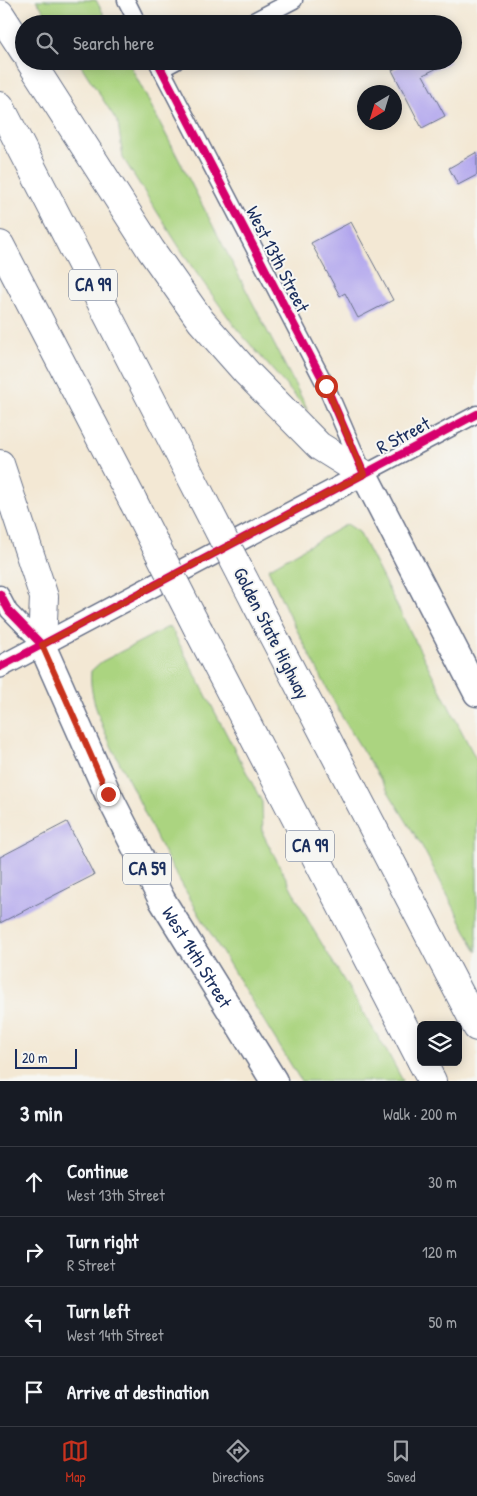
<!DOCTYPE html>
<html lang="en">
<head>
<meta charset="utf-8">
<style>
  body { margin:0; font-family:"Patrick Hand",sans-serif; background:#20242c; color:#f1f3f6 }
  .controls { position:absolute; right:15px; bottom:15px; display:grid; overflow:hidden; border-radius:8px; box-shadow:0 2px 12px #0003 }
  .controls button { width:45px; height:45px; display:grid; place-items:center; padding:0; border:0; border-bottom:1px solid #363941; background:#171b24; color:#f1f3f6; font:25px sans-serif }
  .compass { position:absolute; left:357px; top:85px; width:45px; height:45px; border-radius:50%; background:#171b24; box-shadow:0 2px 12px #0003; rotate:218deg }
  .scale { position:absolute; left:15px; bottom:12px; width:62px; box-sizing:border-box; padding-left:5px; border:2px solid #1b2f5e; border-top:0; font-size:14px; line-height:18px; white-space:nowrap; color:#1b2f5e; -webkit-text-stroke:4px #f6f6f2; paint-order:stroke }
  .stop { position:absolute; width:15px; height:15px; margin:-11px; border:4px solid #c8321e; border-radius:50%; background:#fff }
  .stop.end { background:#c8321e; border-color:#fff; box-shadow:0 1px 5px #0008 }
  .list { margin:0; padding:0; list-style:none }
  h2 { display:flex; justify-content:space-between; align-items:center; height:65px; margin:0; padding:0 20px; font-size:21px }
  h2 small { font-size:16px; font-weight:400; color:#9ea1a6 }
  .list li { display:grid; grid-template-columns:32px 1fr auto; gap:15px; align-items:center; box-sizing:border-box; height:70px; padding:0 20px; border-top:1px solid #363941 }
  .list b { display:block; font-size:19px; white-space:nowrap }
  .list p { margin:0; font-size:16px; white-space:nowrap; color:#9ea1a6 }
  .list em { font-size:16px; font-style:normal; color:#9ea1a6 }
  .icon { flex:none; width:28px; height:28px; fill:none; stroke:currentColor; stroke-width:2; stroke-linecap:round; stroke-linejoin:round }
  .map { position:relative; flex:none; width:477px; height:1081px; overflow:hidden }
  .search { position:absolute; background:#171b24; box-shadow:0 2px 12px #0003; left:15px; right:15px; top:15px; height:55px; display:flex; align-items:center; gap:12px; box-sizing:border-box; padding:0 18px; border-radius:28px; color:#9ea1a6; font-size:19px }
  .sheet { height:345px; background:#171b24 }
  nav { display:flex; justify-content:space-around; align-items:center; box-sizing:border-box; height:70px; border-top:1px solid #363941; background:#171b24; font-size:14px; color:#9ea1a6 }
  nav a { display:grid; justify-items:center; gap:2px }
  nav .on { color:#c8321e }
  .map>svg:first-child { display:block }
</style>
</head>
<body>
<div class="map">
<svg width="477" height="1081" viewBox="0 0 477 1081">
  <rect width="100%" height="100%" fill="#f6f6f2"/>
  <filter id="ink" filterUnits="userSpaceOnUse"><feTurbulence type="fractalNoise" baseFrequency=".02" numOctaves="2"/><feDisplacementMap in="SourceGraphic" scale="10" xChannelSelector="R" yChannelSelector="G"/><feConvolveMatrix kernelMatrix="1 2 1 2 8 2 1 2 1" color-interpolation-filters="sRGB"/></filter>
  <filter id="wash" filterUnits="userSpaceOnUse"><feTurbulence type="fractalNoise" baseFrequency=".0096" numOctaves="4" result="noise"/><feDisplacementMap in="SourceGraphic" scale="20" xChannelSelector="R" yChannelSelector="G"/><feGaussianBlur stdDeviation="1.12" result="paint"/><feColorMatrix in="noise" values="0 0 0 0 0 0 0 0 0 0 0 0 0 0 0 0 0 1.4 0 .05"/><feComposite in="paint" operator="in"/></filter>
  <g filter="url(#wash)">
    <rect width="100%" height="100%" fill="#f3e8d4"/>
    <g fill="#abd480" stroke="#63826f">
      <path d="M36 0H96L109 24H53Z"/>
      <path d="M78 61H128L309 412 236 328 190 264 123 158 118 123Z"/>
      <path d="M347 524 359 532 477 761V952L423 848 342 717 287 611 268 569Z"/>
      <path d="M170 626 262 802 263 834 310 924 390 1057 403 1081H301C255 1006 208 932 166 856 154 835 145 812 134 791 118 759 87 706 91 671L101 662Z"/>
    </g>
    <g id="blocks">
      <g fill="#b0a4ed">
        <path d="M395 61H452L423 75 445 116 422 128 392 70 398 67Z"/>
        <path d="M477 152V175L458 185 449 168Z"/>
        <path d="M351 222 393 300 358 318 345 293 340 296 311 243Z"/>
        <path d="M67 822 94 875 0 923V857Z"/>
      </g>
    </g>
  </g>
  <g filter="url(#ink)">
    <use href="#blocks" fill-opacity="0" stroke="#677087" stroke-width="1"/>
    <g fill="none" stroke-linecap="round" stroke-linejoin="round">
      <g stroke="#677087" stroke-width="19">
        <g id="minor">
          <path d="M126 0 138 24"/>
          <path d="M248 24 294 0"/>
          <path d="M157 61 326 386 364 474 477 414"/>
          <path d="M161 69 176 61"/>
          <path d="M0 594 9 611 42 645"/>
        </g>
      </g>
      <g stroke="#677087" stroke-width="24">
        <path id="tertiary" d="M0 667 364 474"/>
      </g>
      <g stroke="#677087" stroke-width="29">
        <g id="primary">
          <path d="M364 474 477 693"/>
          <path id="s1" d="M42 645 108 794 162 900 274 1081"/>
        </g>
      </g>
      <g stroke="#677087" stroke-width="30">
        <g id="motorway">
          <path d="M0 14 24 51"/>
          <path d="M30 61 151 250 201 321 247 373 319 446 364 474"/>
          <path d="M0 106 185 465"/>
          <path d="M0 245 133 501"/>
          <path d="M0 464 44 597 42 645"/>
          <path d="M256 603 477 1027"/>
          <path d="M199 631 421 1060"/>
          <path d="M422 1062 432 1081"/>
        </g>
      </g>
      <use href="#minor" stroke="#fff" stroke-width="16"/>
      <use href="#tertiary" stroke="#fff" stroke-width="21"/>
      <use href="#primary" stroke="#fff" stroke-width="26"/>
      <use href="#motorway" stroke="#fff" stroke-width="28"/>
      <g stroke="#677087" stroke-width="30" stroke-linecap="butt">
        <g id="motorway-bridge">
          <path d="M185 465 256 603"/>
          <path d="M133 501 199 631"/>
        </g>
      </g>
      <use href="#motorway-bridge" stroke="#fff" stroke-width="28"/>
      <g stroke="#f6f6f2" stroke-width="11">
        <g id="cycleway">
          <path d="M157 61 326 386 364 474"/>
          <path d="M0 594 9 611 42 645"/>
          <path d="M0 667 477 414"/>
        </g>
      </g>
      <use href="#cycleway" stroke="#d6006c" stroke-width="8"/>
    </g>
  </g>
  <g fill="none" stroke-linecap="round" stroke-linejoin="round" filter="url(#ink)">
    <path stroke="#c8321e" stroke-width="6" d="M108 794 42 645 364 474 326 386"/>
  </g>
  <g text-anchor="middle" stroke-width="4" stroke-linejoin="round" paint-order="stroke">
    <g fill="#f6f6f2" stroke="#5d6b8a" stroke-width="1">
      <rect x="69" y="269.5" width="48" height="31" rx="4"/>
      <rect x="286" y="830.5" width="48" height="31" rx="4"/>
      <rect x="123" y="853.5" width="48" height="31" rx="4"/>
    </g>
    <g font-size="18" font-weight="bold" fill="#1b2f5e">
      <text x="93" y="291">CA 99</text>
      <text x="310" y="852">CA 99</text>
      <text x="147" y="875">CA 59</text>
    </g>
    <g font-size="19" fill="#1b2f5e" stroke="#f6f6f2">
      <text transform="translate(278 259) rotate(63)" y="7">West 13th Street</text>
      <text transform="translate(403 435) rotate(-28)" y="7">R Street</text>
      <text transform="translate(272 633) rotate(63)" y="7">Golden State Highway</text>
      <text dy="7" stroke="none"><textPath href="#s1" startOffset="349">West 14th Street</textPath></text>
    </g>
  </g>
</svg>
<div class="controls">
<button><svg class="icon" aria-label="layers" viewBox="0 0 24 24"><path d="M12 4l9 5-9 5-9-5zM3 14l9 5 9-5"/></svg></button>
</div>
<svg class="compass" viewBox="-18 -18 36 36"><path d="M0-13l5 13h-10z" fill="#e53935"/><path d="M0 13l5-13h-10z" fill="#9ea1a6"/></svg>
<div class="scale">20 m</div>
<div class="stop" style="left:326px;top:386px"></div>
<div class="stop end" style="left:108px;top:794px"></div>
<div class="search"><svg class="icon" aria-label="search" viewBox="0 0 24 24"><circle cx="10" cy="10" r="6"/><path d="M15 15l6 6"/></svg>Search here</div>
</div>
<section class="sheet">
<h2>3 min<small>Walk · 200 m</small></h2>
<ul class="list">
<li><svg class="icon" aria-label="ahead" viewBox="0 0 24 24"><path d="M12 20V5M6 11l6-6 6 6"/></svg><div><b>Continue</b><p>West 13th Street</p></div><em>30 m</em></li>
<li><svg class="icon" aria-label="right" viewBox="0 0 24 24"><path d="M7 20v-9h11M14 6l5 5-5 5"/></svg><div><b>Turn right</b><p>R Street</p></div><em>120 m</em></li>
<li><svg class="icon" aria-label="left" viewBox="0 0 24 24"><path d="M17 20v-9H6M10 6l-5 5 5 5"/></svg><div><b>Turn left</b><p>West 14th Street</p></div><em>50 m</em></li>
<li><svg class="icon" aria-label="arrive" viewBox="0 0 24 24"><path d="M6 21V4h12l-3 4 3 4H6"/></svg><div><b>Arrive at destination</b></div></li>
</ul>
</section>
<nav>
<a class="on"><svg class="icon" aria-label="map" viewBox="0 0 24 24"><path d="M3 6l6-2 6 2 6-2v14l-6 2-6-2-6 2zM9 4v14M15 6v14"/></svg>Map</a>
<a><svg class="icon" aria-label="directions" viewBox="0 0 24 24"><path d="M12 3l9 9-9 9-9-9zM9 14v-3h6M13 9l2 2-2 2"/></svg>Directions</a>
<a><svg class="icon" aria-label="saved" viewBox="0 0 24 24"><path d="M7 4h10v16l-5-4-5 4z"/></svg>Saved</a>
</nav>
</body>
</html>
